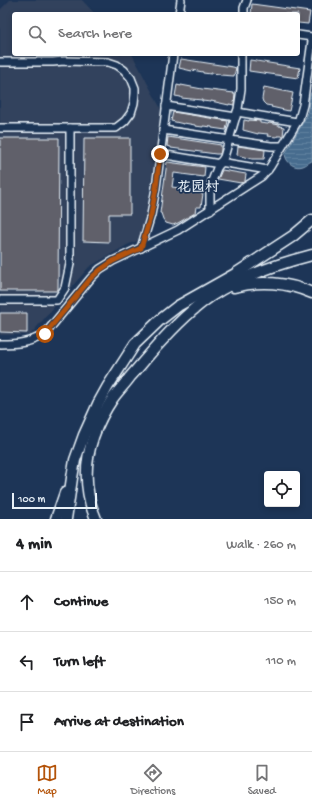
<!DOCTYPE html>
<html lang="en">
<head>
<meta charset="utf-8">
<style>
  body { margin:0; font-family:"Gochi Hand","LXGW WenKai TC",sans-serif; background:#f6f6f6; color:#202124 }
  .controls { position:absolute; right:12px; bottom:12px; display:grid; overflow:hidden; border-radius:4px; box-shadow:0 2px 6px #0003 }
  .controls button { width:36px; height:36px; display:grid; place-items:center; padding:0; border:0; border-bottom:1px solid #e0e0e0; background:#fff; color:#202124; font:20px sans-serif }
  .scale { position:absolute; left:12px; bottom:10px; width:85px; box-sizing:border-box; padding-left:4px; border:2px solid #e8f1f8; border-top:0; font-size:11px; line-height:14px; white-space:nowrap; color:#e8f1f8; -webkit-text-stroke:3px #1d3557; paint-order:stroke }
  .stop { position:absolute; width:12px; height:12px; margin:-9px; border:3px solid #b45309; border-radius:50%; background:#fff }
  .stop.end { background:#b45309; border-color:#fff; box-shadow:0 1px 4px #0008 }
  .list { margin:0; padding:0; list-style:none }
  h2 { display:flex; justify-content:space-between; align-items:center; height:52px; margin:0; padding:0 16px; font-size:17px }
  h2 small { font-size:13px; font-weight:400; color:#757577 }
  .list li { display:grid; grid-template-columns:26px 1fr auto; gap:12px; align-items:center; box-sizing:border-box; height:60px; padding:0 16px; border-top:1px solid #e0e0e0 }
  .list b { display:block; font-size:15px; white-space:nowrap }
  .list em { font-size:13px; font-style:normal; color:#757577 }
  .icon { flex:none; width:22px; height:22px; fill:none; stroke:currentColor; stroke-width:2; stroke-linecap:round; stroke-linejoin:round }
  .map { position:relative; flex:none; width:312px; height:519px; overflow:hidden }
  .search { position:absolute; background:#fff; box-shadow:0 2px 6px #0003; left:12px; right:12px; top:12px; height:44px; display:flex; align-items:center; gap:10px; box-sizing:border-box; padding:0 14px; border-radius:4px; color:#757577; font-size:15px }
  .sheet { height:232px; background:#fff }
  nav { display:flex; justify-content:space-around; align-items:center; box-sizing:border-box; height:56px; border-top:1px solid #e0e0e0; background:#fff; font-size:11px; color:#757577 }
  nav a { display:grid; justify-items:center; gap:2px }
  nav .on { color:#b45309 }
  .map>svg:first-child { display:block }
</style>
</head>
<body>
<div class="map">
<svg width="312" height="519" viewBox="0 0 312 519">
  <defs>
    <pattern id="water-rules" width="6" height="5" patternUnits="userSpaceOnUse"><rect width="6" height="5" fill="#466c8e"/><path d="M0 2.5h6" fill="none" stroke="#61819f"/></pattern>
  </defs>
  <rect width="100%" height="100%" fill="#1d3557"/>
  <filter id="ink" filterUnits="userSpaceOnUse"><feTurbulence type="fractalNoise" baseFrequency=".025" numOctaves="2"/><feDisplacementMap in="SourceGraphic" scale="8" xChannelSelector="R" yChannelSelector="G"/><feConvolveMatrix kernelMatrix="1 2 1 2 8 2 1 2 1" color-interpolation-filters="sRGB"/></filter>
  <g filter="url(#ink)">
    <path fill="#31425d" d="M10 0H82L95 14H14V54H132L161 109 147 213 142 233 137 241 127 245 89 267 30 335H0V10Z"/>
    <path fill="url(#water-rules)" stroke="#87a1b8" d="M312 91V161C309 162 306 165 303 166 295 169 286 163 285 154L307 115 310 95Z"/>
    <g fill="#60606a" stroke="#e8f1f8">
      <path d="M252 4 310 12 308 24 298 23V14H251Z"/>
      <path d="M181 59 233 67 236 68 234 76 220 75V74L211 73V74L203 73V72L192 70V71L179 68Z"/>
      <path d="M250 60 300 68 298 78 249 71Z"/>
      <path d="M177 85 181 86V85L202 89 234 93 233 94H235L234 105 229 104V105L211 101V102L202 101V100L181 98V97L175 96Z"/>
      <path d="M264 87 293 93 289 111 271 107 272 106 266 105 263 102 262 99Z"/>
      <path d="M173 112 228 121 226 130 212 128V127L203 126V127L195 126V125L184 123V124L171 121Z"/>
      <path d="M244 120 249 121V120L260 121V123L268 124 269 123 279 125V126L284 127 283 136H277V137L267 136 268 134 258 133V134L243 130Z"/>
      <path d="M168 137 221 145V151L220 154H216L171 148V147L167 146Z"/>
      <path d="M0 138H59L58 289 57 291H0Z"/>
      <path d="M84 138H130V214H109V242L83 241Z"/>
      <path d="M238 146 265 150 264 159H252L237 155Z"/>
      <path d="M167 162 205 167 204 177 174 173 172 187 202 191 201 194H203L201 207H196L195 213 178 223 173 225 166 223 163 219 161 213H160Z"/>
      <path d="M222 170 246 174 245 181 242 183 241 182V183L218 179Z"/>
      <path d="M0 313H27V333L0 332Z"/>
    </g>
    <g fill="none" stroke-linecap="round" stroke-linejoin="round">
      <g stroke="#e8f1f8" stroke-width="10">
        <g id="minor">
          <path d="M179 14 181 0"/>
          <path d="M244 14V8L247 0"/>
          <path d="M298 35 312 37"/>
          <path d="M0 62H53L64 61 108 62 117 65 124 70 131 78 135 88V93L134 103 131 113 125 121 116 128H0"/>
          <path d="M166 106 236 117"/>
          <path d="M237 112 297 122"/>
          <path d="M163 130 271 146H282"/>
          <path d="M160 154 220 164"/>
          <path d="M220 162 268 170"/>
          <path d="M210 210V190L212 181 217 168 224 157 238 109 241 89V54"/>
          <path d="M141 248 151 215 156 188 173 54"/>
          <path d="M0 300H57L65 288 70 264V128"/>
          <path d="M0 344C17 344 30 343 45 334L91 278 100 269 113 261 178 230 262 176 270 167 299 119 303 105 312 41"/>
        </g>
      </g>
      <g stroke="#e8f1f8" stroke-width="13">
        <g id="highway">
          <path d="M234 287C259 280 287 282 312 293"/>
          <path d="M56 519 65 493"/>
          <path d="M66 519 72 478 75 460 84 435 98 404 108 386 135 344 160 320 178 306 235 274 293 236 312 220"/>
          <path d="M96 519C78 477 88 435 113 398 118 391 125 384 130 377 139 367 147 357 156 347 173 328 190 310 211 296 242 276 277 264 312 255"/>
        </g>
      </g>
      <use href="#minor" stroke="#1d3557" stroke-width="7"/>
      <use href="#highway" stroke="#1d3557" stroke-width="10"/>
    </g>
  </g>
  <g fill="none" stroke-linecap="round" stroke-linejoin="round" filter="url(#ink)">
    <path stroke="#b45309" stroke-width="5" d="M45 334 91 278 100 270 113 261 141 248 151 215 156 188 160 154"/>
  </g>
  <g text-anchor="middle" stroke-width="3.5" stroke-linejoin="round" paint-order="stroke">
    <g font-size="14" font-weight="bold" fill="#e8f1f8" stroke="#1d3557">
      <text x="198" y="191">花园村</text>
    </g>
  </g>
</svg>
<div class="controls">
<button><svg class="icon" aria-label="locate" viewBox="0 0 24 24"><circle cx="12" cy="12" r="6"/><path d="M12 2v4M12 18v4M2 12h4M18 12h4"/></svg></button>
</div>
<div class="scale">100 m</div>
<div class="stop" style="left:45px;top:334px"></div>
<div class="stop end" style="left:160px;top:154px"></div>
<div class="search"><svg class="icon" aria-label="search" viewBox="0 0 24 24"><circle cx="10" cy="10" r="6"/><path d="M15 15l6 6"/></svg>Search here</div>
</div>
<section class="sheet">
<h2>4 min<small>Walk · 260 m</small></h2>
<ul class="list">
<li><svg class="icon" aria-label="ahead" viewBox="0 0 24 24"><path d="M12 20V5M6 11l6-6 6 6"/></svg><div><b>Continue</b></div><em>150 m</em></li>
<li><svg class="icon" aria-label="left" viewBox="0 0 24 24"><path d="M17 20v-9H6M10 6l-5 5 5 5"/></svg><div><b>Turn left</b></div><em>110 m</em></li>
<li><svg class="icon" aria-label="arrive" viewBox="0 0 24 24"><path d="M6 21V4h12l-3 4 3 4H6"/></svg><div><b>Arrive at destination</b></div></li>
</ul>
</section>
<nav>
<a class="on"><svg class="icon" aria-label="map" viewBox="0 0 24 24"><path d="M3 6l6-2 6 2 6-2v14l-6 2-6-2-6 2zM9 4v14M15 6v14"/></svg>Map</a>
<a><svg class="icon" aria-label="directions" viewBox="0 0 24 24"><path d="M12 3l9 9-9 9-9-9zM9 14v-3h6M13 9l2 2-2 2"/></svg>Directions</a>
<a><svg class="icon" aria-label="saved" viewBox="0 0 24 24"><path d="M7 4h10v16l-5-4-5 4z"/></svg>Saved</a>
</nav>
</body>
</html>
